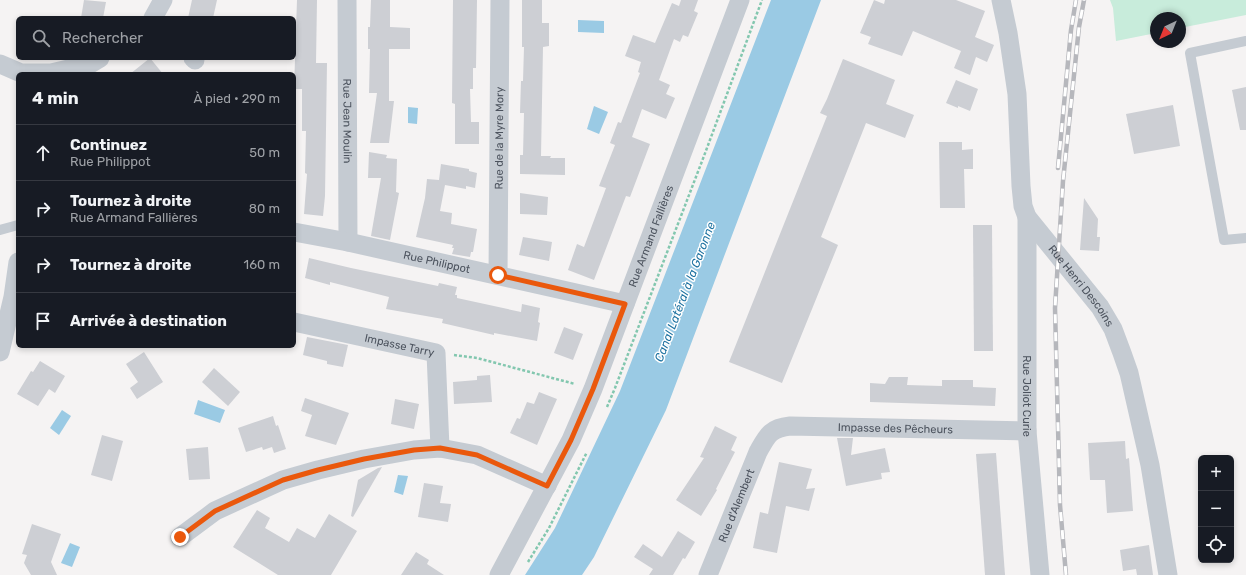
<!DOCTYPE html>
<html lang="fr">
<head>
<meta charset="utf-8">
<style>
  body { margin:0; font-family:Rubik,sans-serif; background:#242831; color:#f1f3f6 }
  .controls { position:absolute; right:12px; bottom:12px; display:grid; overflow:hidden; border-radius:6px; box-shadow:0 2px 6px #0003 }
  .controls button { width:36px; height:36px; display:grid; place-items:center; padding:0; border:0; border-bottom:1px solid #363941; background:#171b24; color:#f1f3f6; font:20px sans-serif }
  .compass { position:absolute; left:1150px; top:12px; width:36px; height:36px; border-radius:50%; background:#171b24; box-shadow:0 2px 6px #0003; rotate:223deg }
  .stop { position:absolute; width:12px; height:12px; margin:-9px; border:3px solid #ea580c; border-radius:50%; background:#fff }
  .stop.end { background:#ea580c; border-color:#fff; box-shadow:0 1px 4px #0008 }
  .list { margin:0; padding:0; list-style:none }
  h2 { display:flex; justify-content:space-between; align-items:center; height:52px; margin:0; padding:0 16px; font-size:17px }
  h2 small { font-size:13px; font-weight:400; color:#9ea1a6 }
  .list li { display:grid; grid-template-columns:26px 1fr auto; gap:12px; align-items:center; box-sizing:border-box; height:56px; padding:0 16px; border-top:1px solid #363941 }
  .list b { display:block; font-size:15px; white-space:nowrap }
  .list p { margin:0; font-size:13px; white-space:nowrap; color:#9ea1a6 }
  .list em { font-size:13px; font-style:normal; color:#9ea1a6 }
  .icon { flex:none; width:22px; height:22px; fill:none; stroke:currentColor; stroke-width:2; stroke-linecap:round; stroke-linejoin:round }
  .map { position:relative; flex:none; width:1246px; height:575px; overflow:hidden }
  .search { position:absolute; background:#171b24; box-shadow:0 2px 6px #0003; left:16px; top:16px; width:280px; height:44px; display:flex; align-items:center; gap:10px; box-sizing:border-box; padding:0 14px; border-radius:6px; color:#9ea1a6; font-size:15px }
  .panel { position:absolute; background:#171b24; box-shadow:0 2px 6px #0003; left:16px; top:72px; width:280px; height:276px; border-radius:6px }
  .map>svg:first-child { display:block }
</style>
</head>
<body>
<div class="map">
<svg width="1246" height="575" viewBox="0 0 1246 575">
  <rect width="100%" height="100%" fill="#f5f3f3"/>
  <path fill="#c8ecdb" d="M1110 0H1246V15L1180 28V18H1156V33L1116 41 1113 8Z"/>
  <g fill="#9acae4">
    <path d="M771 0H821L666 410 594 557 582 575H525L555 528 620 391Z"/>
    <path d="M578 20 604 21V33L578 32Z"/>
    <path d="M594 106 608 112 599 134 587 129Z"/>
    <path d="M408 107 418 108 417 124 408 123Z"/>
    <path d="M198 400 225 410 220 423 194 414Z"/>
    <path d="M62 410 71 416 59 435 50 428Z"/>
    <path d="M398 475 408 476 403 495 394 492Z"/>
    <path d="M70 543 80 547 72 567 61 563Z"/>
  </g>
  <g fill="#cdcfd4">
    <path d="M84 0 106 2 103 18H81Z"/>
    <path d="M192 0H217L213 18H188Z"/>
    <path d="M297 0H317L316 63H327L325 196 323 216 304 214 307 174 305 173 306 131H302V89H294Z"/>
    <path d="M371 0H390V27L410 28V49H389V101H394L389 143H370L377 93H369L370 49H368V27H370Z"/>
    <path d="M453 0H477L476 68H473V89H470L471 122H479V144H455V104L452 103Z"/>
    <path d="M522 0H542V23H549V46L543 47 541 156H551L550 158H565V175L520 174V155H523L524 113H520L521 81H523L524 47H522Z"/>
    <path d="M681 0H698L694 11 698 13 688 37 683 35 680 42 674 39 659 80 670 85 666 94 675 98 666 119 642 109 632 137 650 144 630 197 626 196 594 280 568 270 577 244 584 247 606 188 599 186 615 145 610 143 618 122 621 123 640 73 638 72 641 62 625 56 633 35 655 43 672 3 679 6Z"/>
    <path d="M874 0 884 4 885 0H956L985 11 975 37 994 45 987 62 976 57 970 75 954 68 961 51 913 31 902 56 868 44 871 37 860 33Z"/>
    <path d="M150 58 163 74H130Z"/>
    <path d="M843 59 895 80 886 104 914 115 905 138 866 123 821 237 838 245 782 383 729 362 827 116 820 113 827 99Z"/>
    <path d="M956 80 978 89 970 111 958 106V108L946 103Z"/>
    <path d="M1246 87V130H1240L1232 90Z"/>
    <path d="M1173 105 1180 146 1134 154 1126 114Z"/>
    <path d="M939 142H962V150L973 149V169H964L965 208H940Z"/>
    <path d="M369 152 387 155 386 158 397 159 396 192 399 193 390 240 371 236 381 178H368Z"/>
    <path d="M441 164 469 169V171L477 173 475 188 466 186V189L445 185 440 211 452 213 451 224 477 229 473 252H471L470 257 452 254 454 248H452L453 245 416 237 425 198 427 179 439 180Z"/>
    <path d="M520 193 548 197 547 215 520 214Z"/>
    <path d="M1084 198 1098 219 1097 237H1100L1099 251 1080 250Z"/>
    <path d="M973 225H992L993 351H974Z"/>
    <path d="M523 237 552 242 549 261 519 255Z"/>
    <path d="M309 258 351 268 438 286 439 283 457 287 455 295H457V298L521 312 522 304 540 308 538 322 540 323 537 341 494 333V335L442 323 443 319 386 309 389 297 330 282V285L305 278Z"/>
    <path d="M564 327 583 334 573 360 554 353Z"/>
    <path d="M307 337 348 345 343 367 327 364V361L303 355Z"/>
    <path d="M144 352 163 382 137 399 130 388 138 382 126 364Z"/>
    <path d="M40 361 65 376 55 393 49 389 38 406 17 394 31 371 33 372Z"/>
    <path d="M214 368 240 392 228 406 202 382Z"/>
    <path d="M490 375 492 402 454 404 453 382 477 380V376Z"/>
    <path d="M889 377H908L907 385 942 386V380H973V387L996 388 995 406 870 402V383L885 384Z"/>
    <path d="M539 392 557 399 537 445 510 433 517 418 520 419 527 402 534 404Z"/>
    <path d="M305 398 349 413 336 445 305 436 312 415 301 411Z"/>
    <path d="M395 399 419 404 414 429 391 424Z"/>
    <path d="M273 416 276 426 278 425 286 449 274 453 272 447 263 450 262 447 246 452 238 428Z"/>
    <path d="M715 426 737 437 731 450 735 452 716 489 717 490 701 516 676 500 704 458 700 457Z"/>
    <path d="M102 435 123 441 112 481 91 475Z"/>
    <path d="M837 438H853L851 455 885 448 890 472 881 473 882 479 846 486Z"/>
    <path d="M1125 441 1126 459 1129 458 1133 511 1107 513 1105 480H1090L1088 443Z"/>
    <path d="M208 447 210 479 189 480 186 449Z"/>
    <path d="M996 453 1005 575H985L976 454Z"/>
    <path d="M779 462 812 469 806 489 815 488 809 511 786 506 777 553 753 548 760 512 768 514Z"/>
    <path d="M382 467 353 517 351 516 358 480 378 468Z"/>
    <path d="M424 483 443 486 440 503 451 504 448 522 418 517Z"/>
    <path d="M257 510 270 518 265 528 289 542 297 528 315 538 329 514 357 531 331 575H278L233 547Z"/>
    <path d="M32 524 61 534 51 562 57 575H31L24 563 27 555 22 554Z"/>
    <path d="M678 531 695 542 685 559 683 558 673 575H649L653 569 634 557 643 544 662 557Z"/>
    <path d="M1149 545 1153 575H1137L1136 569 1123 571 1120 550Z"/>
    <path d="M416 552 429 560 427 564 444 575H401Z"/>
  </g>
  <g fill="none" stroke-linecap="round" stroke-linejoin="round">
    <g stroke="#83c7af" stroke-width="2.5" stroke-dasharray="3 2" stroke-linecap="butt">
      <path d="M454 355 477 358 575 384"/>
      <path d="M607 407 615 388 704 156 762 0"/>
      <path d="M528 562 549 528 587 452"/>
    </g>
    <g stroke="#c5cbd2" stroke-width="10">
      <path d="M1246 41 1190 53 1224 240 1246 238"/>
      <path d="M0 230 18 225"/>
    </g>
    <g stroke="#c5cbd2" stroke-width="19">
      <path id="s1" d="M347 0 348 242"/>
      <path id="s2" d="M1001 0 1008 33 1017 94 1021 186 1023 206 1027 217 1087 291 1100 307 1113 329 1122 353 1129 373 1150 465 1168 575"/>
      <path d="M153 18 163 0"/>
      <path d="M193 58 195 60"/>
      <path d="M0 64 21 73H51L90 64 100 58"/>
      <path id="s3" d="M1027 217V431L1040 575"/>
      <path id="s4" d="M294 232 348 242 625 304"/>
      <path id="s5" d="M498 275 500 0"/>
      <path id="s6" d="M294 322 436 353 440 448"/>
      <path d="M0 352 13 297 18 262"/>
      <path d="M180 537 215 511 283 480 318 470 364 459 414 450 440 448 477 455 547 486"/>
      <path id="s7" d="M499 575 571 440 593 389 740 0"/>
      <path id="s8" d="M708 575 758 452C767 436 770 428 790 426L1027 431"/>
    </g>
    <g stroke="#b6b7bc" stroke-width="4.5">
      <g id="rail">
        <path d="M1058 168 1071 30 1076 0"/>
        <path d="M1066 575 1060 505 1055 308 1063 181 1079 27 1084 0"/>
      </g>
    </g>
    <use href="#rail" stroke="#fff" stroke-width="3" stroke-dasharray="9" stroke-linecap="butt"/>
  </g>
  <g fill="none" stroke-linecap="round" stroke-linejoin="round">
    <path stroke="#ea580c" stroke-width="5" d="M180 537 215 511 283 480 318 470 364 459 414 450 440 448 477 455 547 486 571 440 593 389 625 304 498 275"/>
  </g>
  <g text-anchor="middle" stroke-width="3" stroke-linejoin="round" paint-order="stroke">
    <g font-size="11" fill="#4c535e" stroke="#fff">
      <text dy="4" stroke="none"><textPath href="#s1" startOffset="121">Rue Jean Moulin</textPath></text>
      <text dy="4" stroke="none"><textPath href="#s5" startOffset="137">Rue de la Myre Mory</textPath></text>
      <text dy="4" stroke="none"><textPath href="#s7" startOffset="372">Rue Armand Fallières</textPath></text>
      <text dy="4" stroke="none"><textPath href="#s4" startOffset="146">Rue Philippot</textPath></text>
      <text dy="4" stroke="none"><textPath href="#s2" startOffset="307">Rue Henri Descoins</textPath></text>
      <text dy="4" stroke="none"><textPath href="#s6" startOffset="108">Impasse Tarry</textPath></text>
      <text dy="4" stroke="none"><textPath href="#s3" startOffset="179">Rue Joliot Curie</textPath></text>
      <text dy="4" stroke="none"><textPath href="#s8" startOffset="282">Impasse des Pêcheurs</textPath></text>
      <text dy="4" stroke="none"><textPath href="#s8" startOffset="75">Rue d'Alembert</textPath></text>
    </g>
    <g font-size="12" font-style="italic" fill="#1d72a0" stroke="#fff">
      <text transform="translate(685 292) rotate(-69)" y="4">Canal Latéral à la Garonne</text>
    </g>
  </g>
</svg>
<div class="controls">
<button>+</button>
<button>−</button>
<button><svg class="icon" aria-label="locate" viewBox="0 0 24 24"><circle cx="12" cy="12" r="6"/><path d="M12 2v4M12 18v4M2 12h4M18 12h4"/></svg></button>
</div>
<svg class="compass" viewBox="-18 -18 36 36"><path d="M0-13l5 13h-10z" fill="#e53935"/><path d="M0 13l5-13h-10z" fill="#9ea1a6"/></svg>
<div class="stop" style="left:498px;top:275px"></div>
<div class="stop end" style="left:180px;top:537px"></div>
<div class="search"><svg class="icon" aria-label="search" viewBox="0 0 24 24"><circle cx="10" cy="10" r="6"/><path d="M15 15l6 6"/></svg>Rechercher</div>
<section class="panel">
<h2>4 min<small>À pied · 290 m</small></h2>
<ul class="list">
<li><svg class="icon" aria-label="ahead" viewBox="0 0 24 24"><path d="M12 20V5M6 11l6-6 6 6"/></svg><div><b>Continuez</b><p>Rue Philippot</p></div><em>50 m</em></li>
<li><svg class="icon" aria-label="right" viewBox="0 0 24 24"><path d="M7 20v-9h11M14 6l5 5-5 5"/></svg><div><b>Tournez à droite</b><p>Rue Armand Fallières</p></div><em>80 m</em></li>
<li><svg class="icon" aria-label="right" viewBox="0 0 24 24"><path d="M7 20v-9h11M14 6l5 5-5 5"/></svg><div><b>Tournez à droite</b></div><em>160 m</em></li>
<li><svg class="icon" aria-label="arrive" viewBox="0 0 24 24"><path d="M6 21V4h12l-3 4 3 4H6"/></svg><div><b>Arrivée à destination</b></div></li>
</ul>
</section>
</div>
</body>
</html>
